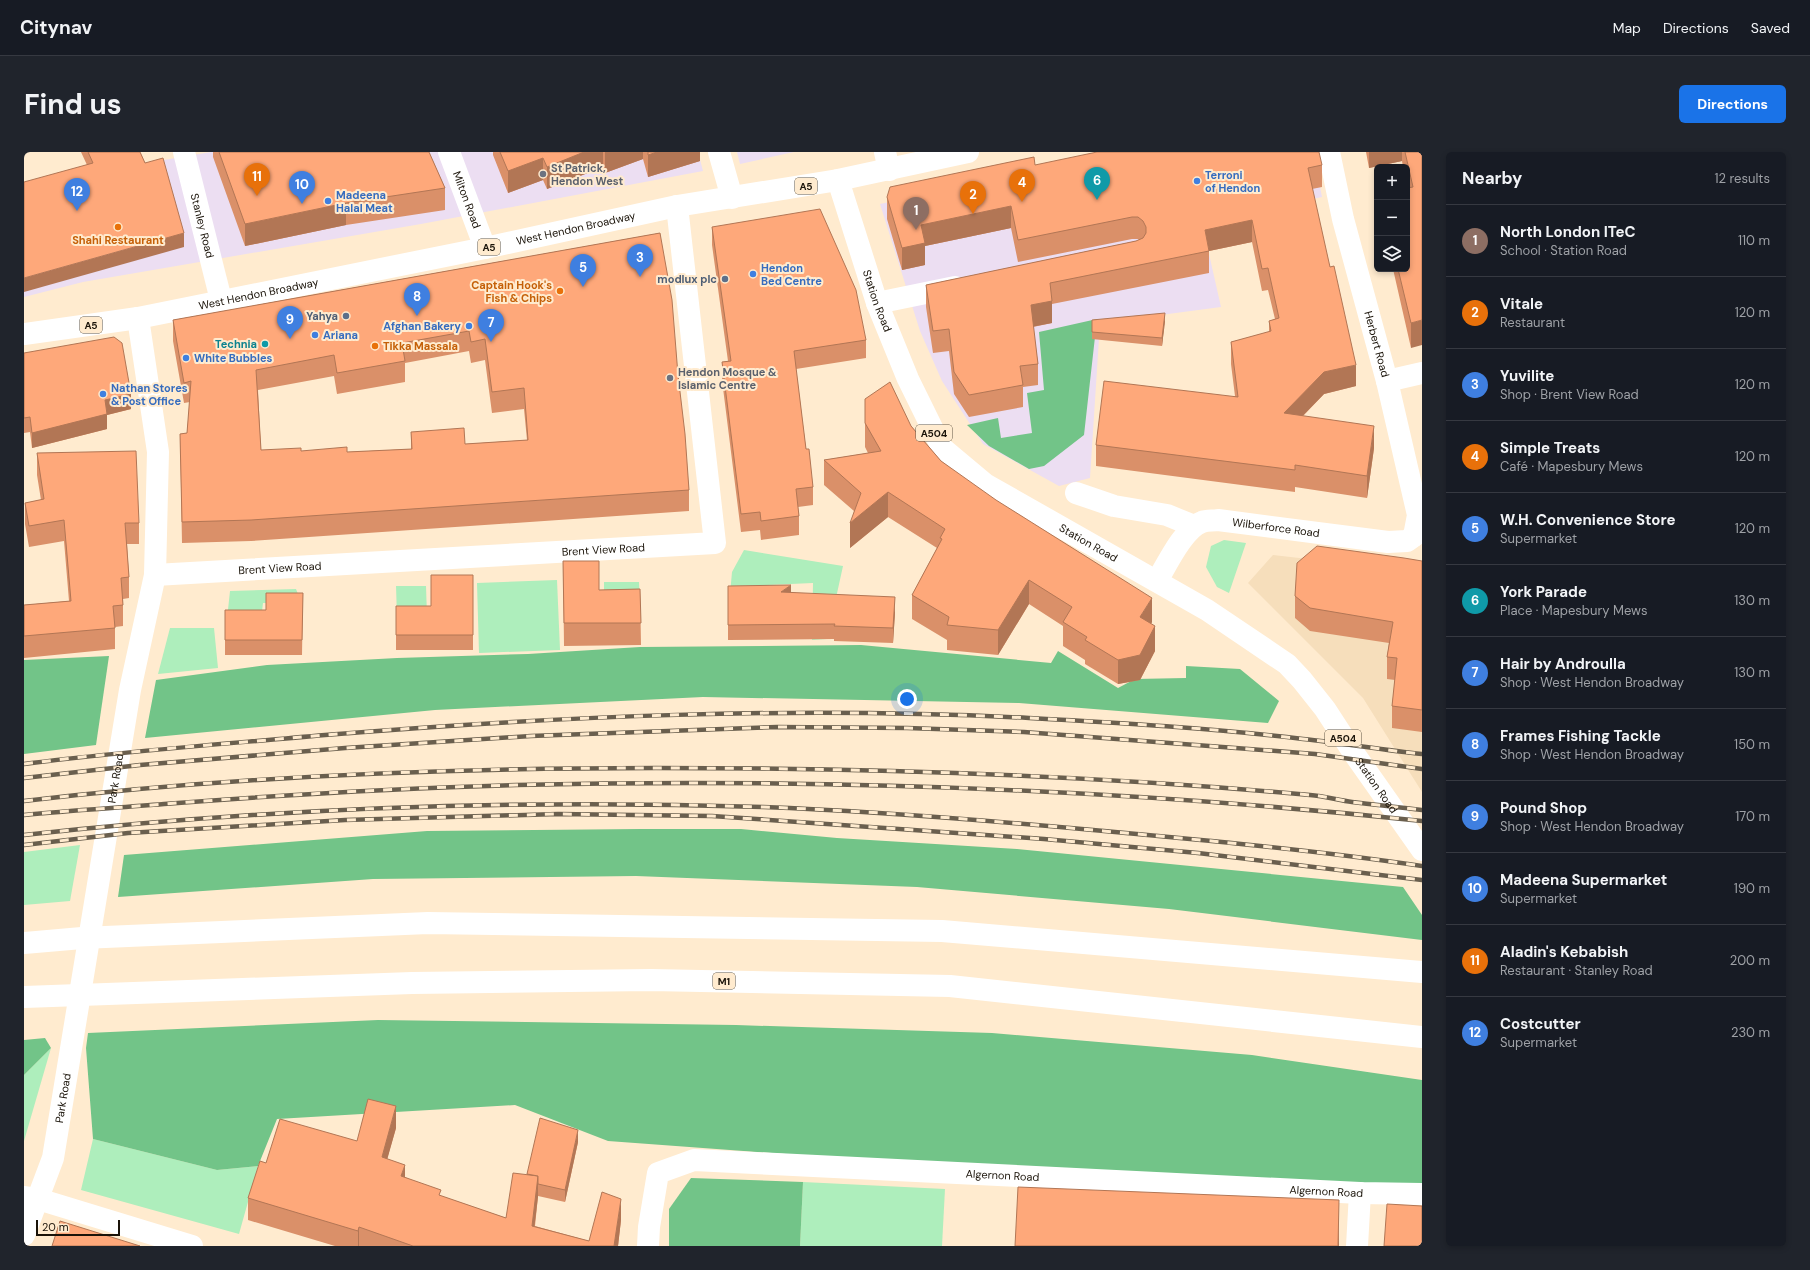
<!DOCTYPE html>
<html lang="en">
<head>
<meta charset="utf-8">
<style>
  body { margin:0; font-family:"DM Sans",sans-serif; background:#20242c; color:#f1f3f6 }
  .controls { position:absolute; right:12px; top:12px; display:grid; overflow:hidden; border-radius:6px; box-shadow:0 2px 6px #0003 }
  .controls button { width:36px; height:36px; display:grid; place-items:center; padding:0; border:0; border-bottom:1px solid #363941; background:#171b24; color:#f1f3f6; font:20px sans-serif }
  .scale { position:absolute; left:12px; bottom:10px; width:84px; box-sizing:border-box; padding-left:4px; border:2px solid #1a1309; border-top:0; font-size:11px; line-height:14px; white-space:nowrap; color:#1a1309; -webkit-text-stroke:3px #ffebcf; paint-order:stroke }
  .you { position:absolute; left:883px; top:547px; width:14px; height:14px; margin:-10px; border:3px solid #fff; border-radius:50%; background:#1a73e8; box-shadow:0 0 0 6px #1a73e833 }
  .badge { display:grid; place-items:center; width:26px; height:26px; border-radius:50%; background:#1a73e8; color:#fff; font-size:13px; font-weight:700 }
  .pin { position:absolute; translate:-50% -33px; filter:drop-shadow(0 1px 2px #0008) }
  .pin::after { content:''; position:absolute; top:21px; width:14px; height:12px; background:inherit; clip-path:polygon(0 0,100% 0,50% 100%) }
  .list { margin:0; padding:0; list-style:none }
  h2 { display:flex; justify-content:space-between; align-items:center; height:52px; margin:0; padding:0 16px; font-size:17px }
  h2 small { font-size:13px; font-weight:400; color:#9ea1a6 }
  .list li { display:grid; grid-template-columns:26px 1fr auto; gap:12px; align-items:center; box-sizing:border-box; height:72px; padding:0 16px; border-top:1px solid #363941 }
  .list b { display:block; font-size:15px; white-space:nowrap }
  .list p { margin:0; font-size:13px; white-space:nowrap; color:#9ea1a6 }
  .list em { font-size:13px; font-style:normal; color:#9ea1a6 }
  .icon { flex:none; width:22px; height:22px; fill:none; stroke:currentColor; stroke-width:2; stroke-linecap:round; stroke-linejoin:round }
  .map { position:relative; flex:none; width:1398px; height:1094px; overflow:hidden; border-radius:6px }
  header { display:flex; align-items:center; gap:24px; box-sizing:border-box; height:56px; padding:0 20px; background:#171b24; border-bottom:1px solid #363941 }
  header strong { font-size:19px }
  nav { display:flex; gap:22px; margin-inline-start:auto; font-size:14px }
  .intro { display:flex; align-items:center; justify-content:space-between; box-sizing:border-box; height:96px; padding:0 24px }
  h1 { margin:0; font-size:28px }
  .button { padding:10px 18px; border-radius:6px; background:#1a73e8; color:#fff; font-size:14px; font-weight:700 }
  main { display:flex; gap:24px; padding:0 24px }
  aside { flex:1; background:#171b24; border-radius:6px; box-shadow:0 2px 6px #0003 }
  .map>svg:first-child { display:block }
</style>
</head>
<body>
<header>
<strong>Citynav</strong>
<nav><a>Map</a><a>Directions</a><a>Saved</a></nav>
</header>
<div class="intro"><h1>Find us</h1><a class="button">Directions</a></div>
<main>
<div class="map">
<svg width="1398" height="1094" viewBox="0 0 1398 1094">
  <rect width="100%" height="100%" fill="#ffebcf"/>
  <g fill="#ecdef2">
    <path d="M187 0H674L679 19 397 72 59 130 0 145V34L22 28Z"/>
    <path d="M713 0H770L716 12Z"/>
    <path d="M1099 0H1289L1298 45 1178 71 1197 155 1076 171 1066 326 1035 334 959 292 918 229 896 179 856 52Z"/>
  </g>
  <path fill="#f6debb" d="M1249 403 1398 420V640L1339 546 1224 431Z"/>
  <g fill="#aeeebc">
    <path d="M1200 388 1222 391 1205 441 1193 435 1182 415 1187 394Z"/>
    <path d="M720 398 819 414 803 487 788 488 789 431 744 433 706 442 708 420Z"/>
    <path d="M533 428 536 498 455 501 453 431Z"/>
    <path d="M580 430H615L616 455 580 456Z"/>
    <path d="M372 434H402L403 464 373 465Z"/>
    <path d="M272 437 278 452 239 451 237 468 203 467 206 439Z"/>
    <path d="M146 476H190L194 516 134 522Z"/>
    <path d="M56 693 46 749 0 753V700Z"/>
    <path d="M27 896 0 989V923Z"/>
    <path d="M69 987 193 1018 234 1014 215 1082 57 1038Z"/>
    <path d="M779 1030 921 1037 918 1094H776Z"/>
  </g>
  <g fill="#72c488">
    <path d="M1073 167 1060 283 1020 314 1005 317 965 294 943 273 974 266 977 286 1008 281 1003 241 1020 238 1015 180Z"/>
    <path d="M837 493 1027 511 1034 499 1094 536 1111 527 1162 526V514L1216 517 1255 549 1244 571 995 551 679 545 411 558 121 586 132 528 243 513 373 506 504 502 616 495Z"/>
    <path d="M85 504 72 593 0 602V508Z"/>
    <path d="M616 677H717L813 686 993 697 1379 735 1398 763V788L1145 757 893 735 612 724 349 727 94 745 100 703 403 679Z"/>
    <path d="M354 868 712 873 968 881 1228 903 1398 928V1033L1291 1030 775 1003 584 989 491 953 253 967 234 1014 193 1018 69 987 62 896 64 881Z"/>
    <path d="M21 886 27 896 0 923V888Z"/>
    <path d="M667 1026 779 1030 776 1094H645V1057Z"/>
  </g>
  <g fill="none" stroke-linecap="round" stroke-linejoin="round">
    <g stroke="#fff" stroke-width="22">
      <path id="s1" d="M160 0 197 148"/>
      <path id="s2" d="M425 0 461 96"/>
      <path d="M695 0 708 46"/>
      <path d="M861 0 865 18"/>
      <path id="s3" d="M1305 0 1319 67 1363 229 1394 363 1390 384"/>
      <path d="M853 151 931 135"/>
      <path d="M1363 229 1398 221"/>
      <path d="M1052 341 1090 354 1143 363 1170 374"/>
      <path id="s4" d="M131 423 691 391 653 54"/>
      <path id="s5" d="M1133 429C1143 412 1160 376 1178 370 1183 368 1189 369 1194 368L1364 390 1383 389 1390 384"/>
      <path d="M1 1045 14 1047 168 1094"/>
      <path id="s6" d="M0 1083 29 1006 106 538 131 423 134 300 114 166"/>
      <path id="s7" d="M624 1094 625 1075 634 1021 670 1008 1336 1041 1398 1042"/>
      <path d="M1333 1094 1336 1041"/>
    </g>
    <g stroke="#fff" stroke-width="22">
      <path id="s8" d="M814 28 853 151 884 227 918 296 961 332 1183 458 1263 512 1278 528 1301 557 1329 600 1398 698"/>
      <path id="s9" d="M0 182 114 166 461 96 653 54 814 28 944 0"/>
    </g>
    <g stroke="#fff" stroke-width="22">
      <path d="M0 791 58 786 404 771 918 779 1398 820"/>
      <path d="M0 845 388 831 627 828 926 834 1398 885"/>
    </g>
    <g stroke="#6a5f4e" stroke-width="4.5">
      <g id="rail">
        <path d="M0 612C100 599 201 592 301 583 535 564 771 554 1005 566 1097 571 1188 576 1279 587 1319 591 1358 598 1398 602"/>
        <path d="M0 626 116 613 321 596 507 584 753 575 883 576 1000 580 1291 602 1398 617"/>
        <path d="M0 649C210 624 422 616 632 616 851 616 1069 623 1286 643 1300 644 1314 648 1328 650 1351 653 1375 655 1398 658"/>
        <path d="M0 663C47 658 93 656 140 652 257 643 374 636 492 633 794 626 1097 637 1398 669"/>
        <path d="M0 683C245 656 493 647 739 655 849 659 959 668 1069 678 1179 688 1289 698 1398 714"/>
        <path d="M0 693 104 681 321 668 534 662 688 664 1020 687 1174 701 1398 728"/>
      </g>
    </g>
    <use href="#rail" stroke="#ffebcf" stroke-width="3" stroke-dasharray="9" stroke-linecap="butt"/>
  </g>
  <g fill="#da9069" fill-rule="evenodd">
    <path d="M57 0H116L160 95 63 13Z"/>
    <path d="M189 0H405L421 36V58L322 73 221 94 189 5Z"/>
    <path d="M469 0H676V9L624 25 619 7 581 21 579 15 523 37 519 28 484 41 469 3Z"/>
    <path d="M1342 0H1398L1387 196 1369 117H1383L1384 36 1383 34V15H1379L1378 9 1345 16Z"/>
    <path d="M1011 13H1298V35L1288 37 1332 234 1300 242 1279 264 1350 296 1343 346 1271 335V340L1072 314V293L1211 244 1207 212V190L1245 180V169L1251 167 1244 138 1238 139 1228 90 1185 99V121L1028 152V171L1009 175 1014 212V233L999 235V255L945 265 930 242 925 199 909 201 902 155V133L1112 89 1115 88 1114 87H1108L994 110 987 76 901 94V113L878 118 863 67V45Z"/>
    <path d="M688 75 842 188V206L772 217 782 297 789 335V353L774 355 775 364V383L737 388 736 378 717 380 698 228V210L704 209 688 93Z"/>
    <path d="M636 81 654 223 665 338V359L227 389 158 391 156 282 163 281 166 250 160 251 149 189V168ZM445 199 447 211 461 208 468 261 500 257 503 288 441 292 387 280V297L323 300 277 299 237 298 234 238 310 224 313 242 381 230V211Z"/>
    <path d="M1068 168 1141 169 1138 194 1068 187Z"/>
    <path d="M0 201 107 257 83 263V277L8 296 6 280 0 281Z"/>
    <path d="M841 271 887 274 917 309 1128 470 1127 472 1131 499 1116 528 1094 532 1061 512V508L1039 494V474L1005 452 974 503 923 498V488L888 467V443L913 396 864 365 826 396 830 359 800 333V308L844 301 841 295Z"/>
    <path d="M13 301 115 371V392H103L105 425V446L99 447V474L91 475V497L0 506V453L45 449 40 389 5 395 1 372V351L17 348 13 323Z"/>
    <path d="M539 409 575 438 616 437 617 493 540 494Z"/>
    <path d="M1398 409V580L1368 576V554L1371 528 1363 527V505L1365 491 1286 479 1271 466V444Z"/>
    <path d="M449 423V498H372V454H407Z"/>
    <path d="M704 434 767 440 871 460 869 491 810 489V487L704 488Z"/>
    <path d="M279 441 278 503H201V458H242Z"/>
    <path d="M372 976 363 1007 381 1025 417 1044 482 1066 503 1022 554 990 541 1050 514 1044 511 1074 565 1089 597 1068 594 1094H311L224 1068V1046L242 1011 333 989Z"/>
  </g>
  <g fill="#b27655">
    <path d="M560 0H579V15L523 37V15Z"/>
    <path d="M581 0H619V7L581 21Z"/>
    <path d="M633 0H676V9L624 25V3Z"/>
    <path d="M1345 0H1378V9L1345 16Z"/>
    <path d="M519 6V28L484 41V19Z"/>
    <path d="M322 51V73L221 94V72Z"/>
    <path d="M987 54V76L901 94V113L878 118V96L897 73Z"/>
    <path d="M1228 68V90L1185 99 1181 78Z"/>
    <path d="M160 81V95L0 140V126Z"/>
    <path d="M1028 149V171L1007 175V153Z"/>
    <path d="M1141 161V169L1138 194V186Z"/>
    <path d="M1398 168V193L1387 196V171Z"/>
    <path d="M1332 213V234L1300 242 1260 283V261L1300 220Z"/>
    <path d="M107 242V257L83 263V277L8 296V281L81 248Z"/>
    <path d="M1350 274V296L1343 346V324Z"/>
    <path d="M864 340V365L826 396V371Z"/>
    <path d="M1005 428V452L974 503V478Z"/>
    <path d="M767 433V448L757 440Z"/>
    <path d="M871 445V460L869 491V476Z"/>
    <path d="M1128 446V470L1116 490V465Z"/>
    <path d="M1131 474V499L1116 528 1094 532V508Z"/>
    <path d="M372 954V976L358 1026V1005Z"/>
    <path d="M554 978V990L541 1050V1038Z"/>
    <path d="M381 1013V1034L377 1024Z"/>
    <path d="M514 1024V1045L508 1094V1074Z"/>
    <path d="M597 1047V1068L594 1094H590Z"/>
    <path d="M1315 1048V1094H1314Z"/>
    <path d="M335 1075V1094H334V1079Z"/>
  </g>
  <g fill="#fea87a" stroke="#b27655" fill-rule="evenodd">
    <path d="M64 0H116L121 11 139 6 160 81 0 126V30L69 11Z"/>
    <path d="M195 0H405L421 36 322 51 221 72Z"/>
    <path d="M476 0H560L523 15 519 6 484 19Z"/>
    <path d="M624 0H633L624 3Z"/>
    <path d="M1073 0H1295L1298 13 1284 16 1306 115 1310 114 1332 213 1300 220 1260 261 1350 274 1343 324 1271 313V318L1072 293 1080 229 1214 245 1207 190 1247 179 1245 169 1255 166 1244 116 1238 117 1228 68 1181 78 1185 99 1026 131 1028 149 1007 153 1014 212 996 214 999 233 945 243 930 220 925 177 909 179 902 133 1112 89 1119 86 1122 81V75L1119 69 1114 65H1108L994 88 987 54 897 73 901 91 878 96 863 45 866 35 1010 5 1011 13Z"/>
    <path d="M1381 0H1398V168L1387 171 1374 117H1383V36L1389 35Z"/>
    <path d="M796 57 832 138 842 188 770 199 782 297H785L789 335 772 337 775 364 737 369 736 360 717 362 698 210 707 209 688 75Z"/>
    <path d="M636 81 648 148 654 223 661 282 665 338 227 368 158 370 156 282 163 281 167 229 160 231 149 168ZM445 179 447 190 461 187 468 240 500 236 504 288 441 292 440 276 387 280 388 297 323 300V295L277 299V296L237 298 232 218 310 203 313 221 381 209 378 191Z"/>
    <path d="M1141 161 1138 186 1068 180V168Z"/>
    <path d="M90 185 98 191 107 242 81 248 83 262 8 281 6 265 0 266V201Z"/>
    <path d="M866 230 887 274 917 309 972 348 1128 446 1116 465 1131 474 1116 503 1094 508 1061 488 1063 485 1039 470 1048 455 1005 428 974 478 923 473 925 465 888 443 918 387 916 386 921 377 864 340 826 371 837 341 800 308 857 299 841 271V247Z"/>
    <path d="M112 299 115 371H101L105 425 97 426 99 453 89 454 91 476 0 484V453L47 449 40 368 5 374 1 351 20 347 13 301Z"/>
    <path d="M1293 394 1380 406 1398 409V558L1368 554 1373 506 1363 505 1369 470 1286 456 1271 444 1273 411Z"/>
    <path d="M539 409H575V438L616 437 617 471H540Z"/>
    <path d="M407 423H449V483H372V454H407Z"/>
    <path d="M767 433 757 440 871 445 869 476 810 474 811 472 704 473V434Z"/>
    <path d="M242 441H279L278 488H201V458H242Z"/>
    <path d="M344 947 372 954 358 1005 381 1013 377 1024 417 1038 415 1043 482 1066 489 1021 514 1024 508 1074 565 1089 578 1040 597 1047 590 1094H389L335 1075 334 1079 224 1046 236 1009 242 1011 256 967 333 989Z"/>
    <path d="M516 966 554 978 541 1038 514 1032V1024L503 1022Z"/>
    <path d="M994 1035 1315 1048 1314 1094H991Z"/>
    <path d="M1363 1052 1398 1054V1094H1360Z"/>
    <path d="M36 1069 116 1094H28Z"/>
  </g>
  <g fill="#6b7280" stroke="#ffebcf" stroke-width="1.5">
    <circle cx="519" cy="22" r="4"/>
    <circle cx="646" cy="226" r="4"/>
  </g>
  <g fill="#3f7fe0" stroke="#ffebcf" stroke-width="1.5">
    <circle cx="1173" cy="29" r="4"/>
    <circle cx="304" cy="49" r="4"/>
    <circle cx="729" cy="122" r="4"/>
    <circle cx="445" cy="174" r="4"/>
    <circle cx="291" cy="183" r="4"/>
    <circle cx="162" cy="206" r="4"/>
    <circle cx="79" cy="242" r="4"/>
  </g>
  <g fill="#e8710a" stroke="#ffebcf" stroke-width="1.5">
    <circle cx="94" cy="75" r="4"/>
    <circle cx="536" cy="139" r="4"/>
    <circle cx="351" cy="194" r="4"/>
  </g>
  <g fill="#5c6f8a" stroke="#ffebcf" stroke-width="1.5">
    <circle cx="701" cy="127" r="4"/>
    <circle cx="322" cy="164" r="4"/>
  </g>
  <circle fill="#0f9aa8" stroke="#ffebcf" stroke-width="1.5" cx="241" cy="192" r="4"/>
  <g text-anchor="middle" stroke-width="4" stroke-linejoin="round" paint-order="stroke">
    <g fill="#ffebcf" stroke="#5f5444" stroke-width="1">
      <rect x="771" y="26" width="22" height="16" rx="3"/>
      <rect x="454" y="87" width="22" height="16" rx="3"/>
      <rect x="56" y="165" width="22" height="16" rx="3"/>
      <rect x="892" y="273" width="36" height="16" rx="3"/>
      <rect x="1301" y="578" width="36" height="16" rx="3"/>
      <rect x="689" y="821" width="22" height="16" rx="3"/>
    </g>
    <g font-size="10" font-weight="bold" fill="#1a1309">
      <text x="782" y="38">A5</text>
      <text x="465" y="99">A5</text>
      <text x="67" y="177">A5</text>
      <text x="910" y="285">A504</text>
      <text x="1319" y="590">A504</text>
      <text x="700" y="833">M1</text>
    </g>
    <g font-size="11" font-weight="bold" fill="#5b616d" stroke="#ffebcf" text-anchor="start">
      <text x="527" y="20">St Patrick,<tspan x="527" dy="13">Hendon West</tspan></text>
      <text x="654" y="224">Hendon Mosque &amp;<tspan x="654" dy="13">Islamic Centre</tspan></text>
    </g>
    <g font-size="11" font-weight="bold" fill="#366cbe" stroke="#ffebcf" text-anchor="start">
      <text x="1181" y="27">Terroni<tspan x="1181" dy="13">of Hendon</tspan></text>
      <text x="312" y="47">Madeena<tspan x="312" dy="13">Halal Meat</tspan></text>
      <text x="737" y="120">Hendon<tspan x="737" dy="13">Bed Centre</tspan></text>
      <text x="437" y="178" text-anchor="end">Afghan Bakery</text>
      <text x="299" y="187">Ariana</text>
      <text x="170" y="210">White Bubbles</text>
      <text x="87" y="240">Nathan Stores<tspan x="87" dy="13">&amp; Post Office</tspan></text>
    </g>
    <g font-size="11" fill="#1a1309" stroke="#ffebcf">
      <text dy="4" stroke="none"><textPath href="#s2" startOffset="51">Milton Road</textPath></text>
      <text dy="4" stroke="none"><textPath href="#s1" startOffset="76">Stanley Road</textPath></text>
      <text dy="4" stroke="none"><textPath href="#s9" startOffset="562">West Hendon Broadway</textPath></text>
      <text dy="4" stroke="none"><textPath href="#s9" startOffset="238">West Hendon Broadway</textPath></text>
      <text dy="4" stroke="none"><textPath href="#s8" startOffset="127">Station Road</textPath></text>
      <text dy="4" stroke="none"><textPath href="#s3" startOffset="198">Herbert Road</textPath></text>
      <text dy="4" stroke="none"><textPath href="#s5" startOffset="150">Wilberforce Road</textPath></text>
      <text dy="4" stroke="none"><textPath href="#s8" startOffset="463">Station Road</textPath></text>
      <text dy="4" stroke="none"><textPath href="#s4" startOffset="449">Brent View Road</textPath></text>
      <text dy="4" stroke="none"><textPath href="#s4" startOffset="125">Brent View Road</textPath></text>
      <text dy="4" stroke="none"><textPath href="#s6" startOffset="467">Park Road</textPath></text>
      <text dy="4" stroke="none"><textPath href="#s8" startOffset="847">Station Road</textPath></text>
      <text dy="4" stroke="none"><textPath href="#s6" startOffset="143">Park Road</textPath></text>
      <text dy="4" stroke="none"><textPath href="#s7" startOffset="421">Algernon Road</textPath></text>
      <text dy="4" stroke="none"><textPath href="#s7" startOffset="745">Algernon Road</textPath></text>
    </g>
    <g font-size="11" font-weight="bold" fill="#c56008" stroke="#ffebcf">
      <text x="94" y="92">Shahi Restaurant</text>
      <text x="528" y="137" text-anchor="end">Captain Hook's<tspan x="528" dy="13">Fish &amp; Chips</tspan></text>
      <text x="359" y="198" text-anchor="start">Tikka Massala</text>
    </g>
    <g font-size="11" font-weight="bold" fill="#4e5e75" stroke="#ffebcf" text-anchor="end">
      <text x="693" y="131">modlux plc</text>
      <text x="314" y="168">Yahya</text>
    </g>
    <g font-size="11" font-weight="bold" fill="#0d838f" stroke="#ffebcf" text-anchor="end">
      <text x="233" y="196">Technia</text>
    </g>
  </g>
</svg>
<div class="controls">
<button>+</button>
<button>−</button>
<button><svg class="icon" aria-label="layers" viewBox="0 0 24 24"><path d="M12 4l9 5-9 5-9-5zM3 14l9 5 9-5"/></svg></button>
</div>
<div class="scale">20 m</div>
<div class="you"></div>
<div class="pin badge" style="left:892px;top:78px;background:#8d6e63">1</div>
<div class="pin badge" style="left:949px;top:62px;background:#e8710a">2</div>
<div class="pin badge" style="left:616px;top:125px;background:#3f7fe0">3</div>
<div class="pin badge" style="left:998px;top:50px;background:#e8710a">4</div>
<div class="pin badge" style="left:559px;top:135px;background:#3f7fe0">5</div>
<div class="pin badge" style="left:1073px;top:48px;background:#0f9aa8">6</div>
<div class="pin badge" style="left:467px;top:190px;background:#3f7fe0">7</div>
<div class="pin badge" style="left:393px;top:164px;background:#3f7fe0">8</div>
<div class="pin badge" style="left:266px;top:187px;background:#3f7fe0">9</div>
<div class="pin badge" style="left:278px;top:52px;background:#3f7fe0">10</div>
<div class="pin badge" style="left:233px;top:44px;background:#e8710a">11</div>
<div class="pin badge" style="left:53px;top:59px;background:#3f7fe0">12</div>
</div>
<aside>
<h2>Nearby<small>12 results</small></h2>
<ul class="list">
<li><span class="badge" style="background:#8d6e63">1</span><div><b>North London ITeC</b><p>School · Station Road</p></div><em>110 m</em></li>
<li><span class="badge" style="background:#e8710a">2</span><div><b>Vitale</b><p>Restaurant</p></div><em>120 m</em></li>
<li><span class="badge" style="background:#3f7fe0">3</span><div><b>Yuvilite</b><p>Shop · Brent View Road</p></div><em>120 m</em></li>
<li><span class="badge" style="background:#e8710a">4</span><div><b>Simple Treats</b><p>Café · Mapesbury Mews</p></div><em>120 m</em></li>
<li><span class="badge" style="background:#3f7fe0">5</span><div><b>W.H. Convenience Store</b><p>Supermarket</p></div><em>120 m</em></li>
<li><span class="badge" style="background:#0f9aa8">6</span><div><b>York Parade</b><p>Place · Mapesbury Mews</p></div><em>130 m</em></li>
<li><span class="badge" style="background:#3f7fe0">7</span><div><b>Hair by Androulla</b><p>Shop · West Hendon Broadway</p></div><em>130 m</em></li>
<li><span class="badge" style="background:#3f7fe0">8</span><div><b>Frames Fishing Tackle</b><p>Shop · West Hendon Broadway</p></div><em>150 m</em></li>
<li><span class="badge" style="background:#3f7fe0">9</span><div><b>Pound Shop</b><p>Shop · West Hendon Broadway</p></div><em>170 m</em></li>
<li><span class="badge" style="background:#3f7fe0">10</span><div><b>Madeena Supermarket</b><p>Supermarket</p></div><em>190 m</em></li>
<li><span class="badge" style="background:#e8710a">11</span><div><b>Aladin's Kebabish</b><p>Restaurant · Stanley Road</p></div><em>200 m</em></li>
<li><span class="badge" style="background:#3f7fe0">12</span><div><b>Costcutter</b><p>Supermarket</p></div><em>230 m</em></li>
</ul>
</aside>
</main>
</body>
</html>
